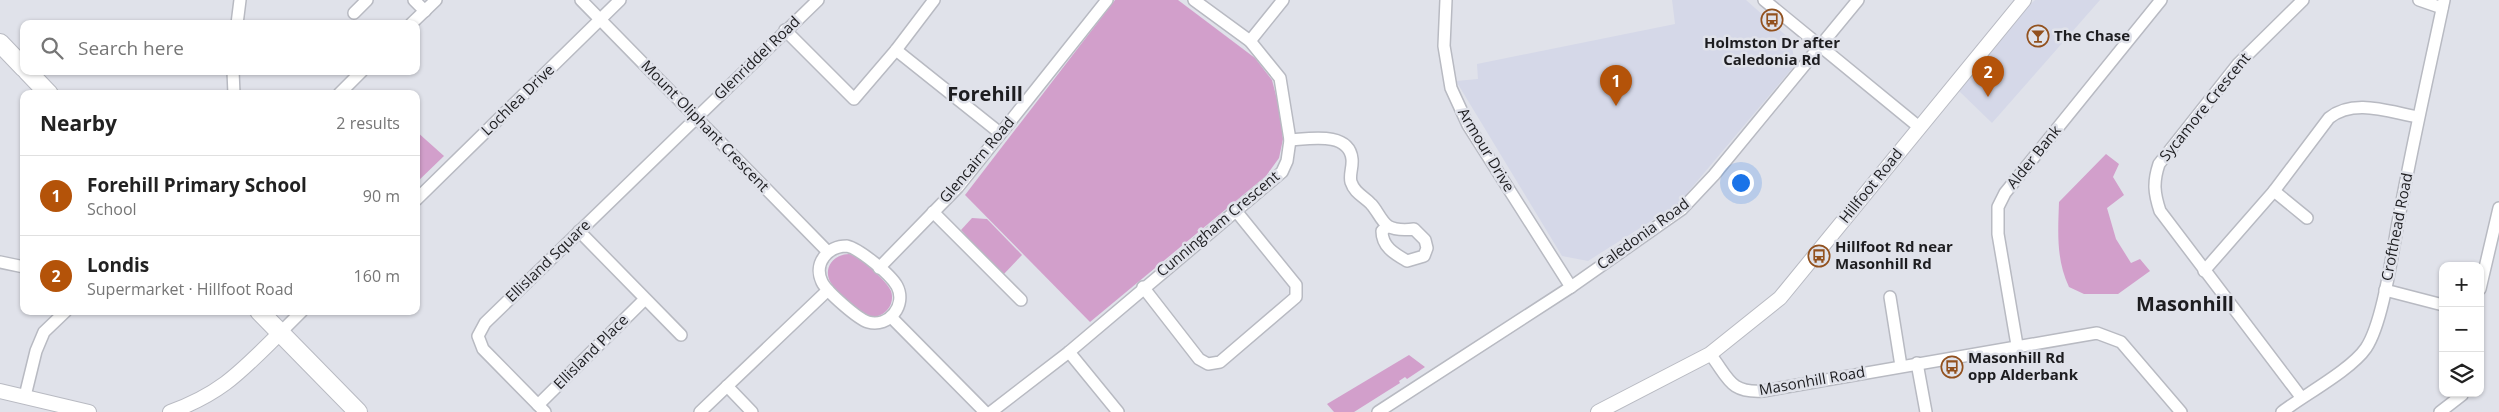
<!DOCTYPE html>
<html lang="en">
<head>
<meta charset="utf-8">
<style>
  body { margin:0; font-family:"Open Sans",sans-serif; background:#f6f6f6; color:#222 }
  .controls { position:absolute; right:15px; bottom:15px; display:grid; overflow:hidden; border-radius:10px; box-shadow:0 1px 4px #0004 }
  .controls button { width:45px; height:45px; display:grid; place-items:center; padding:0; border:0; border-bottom:1px solid #e0e0e0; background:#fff; color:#222; font:25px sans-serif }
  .you { position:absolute; left:1740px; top:182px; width:18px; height:18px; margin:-12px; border:4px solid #fff; border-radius:50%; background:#1a73e8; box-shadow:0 0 0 8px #1a73e833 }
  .badge { display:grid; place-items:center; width:32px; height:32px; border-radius:50%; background:#b45309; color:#fff; font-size:16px; font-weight:700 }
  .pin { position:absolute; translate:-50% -41px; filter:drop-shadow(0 1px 2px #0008) }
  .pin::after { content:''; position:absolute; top:26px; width:18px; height:15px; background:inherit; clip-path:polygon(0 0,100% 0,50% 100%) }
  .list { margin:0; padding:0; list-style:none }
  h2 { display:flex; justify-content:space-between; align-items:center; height:65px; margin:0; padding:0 20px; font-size:21px }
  h2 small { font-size:16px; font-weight:400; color:#767676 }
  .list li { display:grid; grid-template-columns:32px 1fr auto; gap:15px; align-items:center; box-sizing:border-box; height:80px; padding:0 20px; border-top:1px solid #e0e0e0 }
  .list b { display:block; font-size:19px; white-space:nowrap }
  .list p { margin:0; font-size:16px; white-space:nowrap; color:#767676 }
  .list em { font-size:16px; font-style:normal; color:#767676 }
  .icon { flex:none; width:28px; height:28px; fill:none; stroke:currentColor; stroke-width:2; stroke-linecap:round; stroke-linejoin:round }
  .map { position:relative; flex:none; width:2499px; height:412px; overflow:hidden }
  .search { position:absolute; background:#fff; box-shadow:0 1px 4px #0004; left:20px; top:20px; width:400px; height:55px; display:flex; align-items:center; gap:12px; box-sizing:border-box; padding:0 18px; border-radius:10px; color:#767676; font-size:19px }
  .panel { position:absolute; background:#fff; box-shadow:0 1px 4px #0004; left:20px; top:90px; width:400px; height:225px; border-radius:10px }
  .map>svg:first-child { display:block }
</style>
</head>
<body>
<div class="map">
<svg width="2499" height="412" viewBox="0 0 2499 412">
  <rect width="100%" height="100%" fill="#e0e2ea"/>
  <g fill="#d5d8e8">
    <path d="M1672 0H1746L1791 40 1795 65 1678 204 1588 261 1562 256 1456 81 1478 79 1477 64 1675 24Z"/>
    <path d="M2035 0H2100L1992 123 1959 91 2019 15Z"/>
  </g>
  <g fill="#d29fcb">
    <path d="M1115 0H1178L1255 58 1272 80 1279 107 1283 139 1279 158 1266 176 1090 322 965 195Z"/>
    <path d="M416 131 444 156 416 183Z"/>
    <path d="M2106 154 2119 164 2113 177 2124 195 2107 208 2116 239 2131 263 2140 259 2150 271 2118 294H2084L2069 287C2056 259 2058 233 2059 202Z"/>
    <path d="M972 218 987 219 1022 255 1002 276 961 230Z"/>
    <path d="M849 254C859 256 887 281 891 291 896 306 882 320 868 316 860 314 835 290 831 283 822 268 834 254 849 254Z"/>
    <path d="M1409 355 1425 367 1407 379 1405 377 1399 381 1400 383 1354 412H1334L1327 404Z"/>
  </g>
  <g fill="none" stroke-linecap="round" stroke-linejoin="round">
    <g stroke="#b8bac2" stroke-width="14">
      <g id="minor">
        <path d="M414 0 425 11"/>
        <path d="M581 0 828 252"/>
        <path d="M1446 0 1444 46 1451 88 1468 125 1571 287"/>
        <path d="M1764 0 1919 127"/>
        <path d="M2419 0 2442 8"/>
        <path d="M354 13 367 0"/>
        <path d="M237 24 240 0"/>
        <path d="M411 24 436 0"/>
        <path d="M785 30 854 99 896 50 934 0"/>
        <path d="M1250 41 1283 0"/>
        <path d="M896 50 1000 133"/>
        <path d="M233 71 234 94"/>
        <path d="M339 94 362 71"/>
        <path d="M1290 140C1309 139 1349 131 1352 159 1353 167 1349 175 1351 182 1355 194 1364 196 1371 204 1377 210 1381 221 1388 226 1395 230 1406 230 1414 229L1425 240 1427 248 1424 256 1407 261C1395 254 1382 247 1382 231L1388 226"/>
        <path d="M2274 191 2307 218"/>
        <path d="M416 200 620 0"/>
        <path d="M933 212 1021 300"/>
        <path d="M579 231 681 335"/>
        <path d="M847 246C860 249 891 275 897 286 907 305 889 328 868 322 858 319 827 292 822 282 813 263 828 246 847 246Z"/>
        <path d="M0 262 24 267"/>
        <path d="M879 268 958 187 1107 0"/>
        <path d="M2204 271 2274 191 2329 118C2354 98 2389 112 2418 117"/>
        <path d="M1143 287 1199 359 1208 364 1220 362 1296 297V285L1236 211"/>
        <path d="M2480 289 2499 208"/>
        <path d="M2385 290 2443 305"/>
        <path d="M1890 297 1901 366"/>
        <path d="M891 317 985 412"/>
        <path d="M281 332 302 311"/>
        <path d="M2017 345 1998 234V207L2005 193 2161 0"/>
        <path d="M1069 352 1118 412"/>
        <path d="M1710 354C1729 378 1729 393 1763 391L2097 333 2121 342 2181 412"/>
        <path d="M1917 363 1926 412"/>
        <path d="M727 386 752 412"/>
        <path d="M25 396 36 351 44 332 66 311"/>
        <path d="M2301 397 2160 211C2154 193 2153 182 2159 164L2238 64 2303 0"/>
        <path d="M538 405 644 300"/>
        <path d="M545 412 483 349 478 336 485 323 818 0"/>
        <path d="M700 412 828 290"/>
        <path d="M991 412 1069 352 1282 172 1287 161 1290 140 1280 78 1250 41 1194 0"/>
        <path d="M1378 412 1571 287 1682 209 1714 175 1858 0"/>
        <path d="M2282 412C2304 395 2351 370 2366 348 2384 321 2393 246 2400 212 2413 141 2429 71 2444 0"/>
        <path d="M2440 412 2462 395"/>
      </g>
    </g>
    <g stroke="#b8bac2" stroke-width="16">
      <g id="tertiary">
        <path d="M0 391 89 412"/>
        <path d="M170 412C223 393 242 370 281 332"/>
        <path d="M1598 412 1710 354 1780 298 2024 0"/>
      </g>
    </g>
    <g stroke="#b8bac2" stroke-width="20">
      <g id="primary">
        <path d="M0 43 24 68"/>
        <path d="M27 71 49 94"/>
        <path d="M259 311 358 412"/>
      </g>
    </g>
    <use href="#minor" stroke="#fff" stroke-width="11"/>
    <use href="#tertiary" stroke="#fff" stroke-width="14"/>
    <use href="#primary" stroke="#fff" stroke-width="18"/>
  </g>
  <defs>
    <g id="bus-ring" transform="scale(1.125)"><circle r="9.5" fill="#e0e2ea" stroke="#92511e" stroke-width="1.5"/><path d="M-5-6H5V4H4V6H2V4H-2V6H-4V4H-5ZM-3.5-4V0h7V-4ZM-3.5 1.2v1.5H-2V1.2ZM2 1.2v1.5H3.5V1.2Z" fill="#92511e"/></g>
    <g id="bar-ring" transform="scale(1.125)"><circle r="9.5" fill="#e0e2ea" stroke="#92511e" stroke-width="1.5"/><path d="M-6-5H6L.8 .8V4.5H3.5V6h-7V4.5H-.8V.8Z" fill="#92511e"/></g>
  </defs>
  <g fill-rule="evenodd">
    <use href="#bus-ring" x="1772" y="20"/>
    <use href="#bar-ring" x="2038" y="36"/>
    <use href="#bus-ring" x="1819" y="256"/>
    <use href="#bus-ring" x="1952" y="367"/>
  </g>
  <g text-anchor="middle" stroke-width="5" stroke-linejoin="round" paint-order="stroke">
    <g font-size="15" font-weight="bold" fill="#1d1d20" stroke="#e0e2ea" text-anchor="start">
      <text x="2054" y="41">The Chase</text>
      <text x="1772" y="48" text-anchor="middle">Holmston Dr after<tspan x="1772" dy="17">Caledonia Rd</tspan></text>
      <text x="1835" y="252">Hillfoot Rd near<tspan x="1835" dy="17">Masonhill Rd</tspan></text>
      <text x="1968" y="363">Masonhill Rd<tspan x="1968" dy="17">opp Alderbank</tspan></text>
    </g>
    <g font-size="15" fill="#1d1d20" stroke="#e0e2ea">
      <text transform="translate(757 58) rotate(-44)" y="5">Glenriddel Road</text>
      <text transform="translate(518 100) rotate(-44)" y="5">Lochlea Drive</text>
      <text transform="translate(2205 107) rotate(-51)" y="5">Sycamore Crescent</text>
      <text transform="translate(705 126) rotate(46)" y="5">Mount Oliphant Crescent</text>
      <text transform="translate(1486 150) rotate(59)" y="5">Armour Drive</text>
      <text transform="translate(2034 157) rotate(-51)" y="5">Alder Bank</text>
      <text transform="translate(977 160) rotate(-50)" y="5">Glencairn Road</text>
      <text transform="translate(1871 186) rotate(-51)" y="5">Hillfoot Road</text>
      <text transform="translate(1218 224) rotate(-40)" y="5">Cunningham Crescent</text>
      <text transform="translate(2397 227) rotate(-79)" y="5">Crofthead Road</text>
      <text transform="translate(1643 234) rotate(-36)" y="5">Caledonia Road</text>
      <text transform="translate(548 261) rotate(-44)" y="5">Ellisland Square</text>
      <text transform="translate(591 352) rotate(-45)" y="5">Ellisland Place</text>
      <text transform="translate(1812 381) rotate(-10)" y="5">Masonhill Road</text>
    </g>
    <g font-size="20" font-weight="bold" fill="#1d1d20" stroke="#e0e2ea">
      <text x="985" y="101">Forehill</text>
      <text x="2185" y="311">Masonhill</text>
    </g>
  </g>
</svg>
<div class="controls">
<button>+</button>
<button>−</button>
<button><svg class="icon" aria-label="layers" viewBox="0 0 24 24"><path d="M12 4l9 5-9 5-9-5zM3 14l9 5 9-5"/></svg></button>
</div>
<div class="you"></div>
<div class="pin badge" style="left:1616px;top:106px">1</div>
<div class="pin badge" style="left:1988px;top:97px">2</div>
<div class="search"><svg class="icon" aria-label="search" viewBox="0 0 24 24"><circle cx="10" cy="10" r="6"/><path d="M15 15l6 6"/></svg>Search here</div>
<section class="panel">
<h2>Nearby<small>2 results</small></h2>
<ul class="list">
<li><span class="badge">1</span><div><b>Forehill Primary School</b><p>School</p></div><em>90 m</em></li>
<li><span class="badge">2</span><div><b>Londis</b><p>Supermarket · Hillfoot Road</p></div><em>160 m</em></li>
</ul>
</section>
</div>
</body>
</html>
